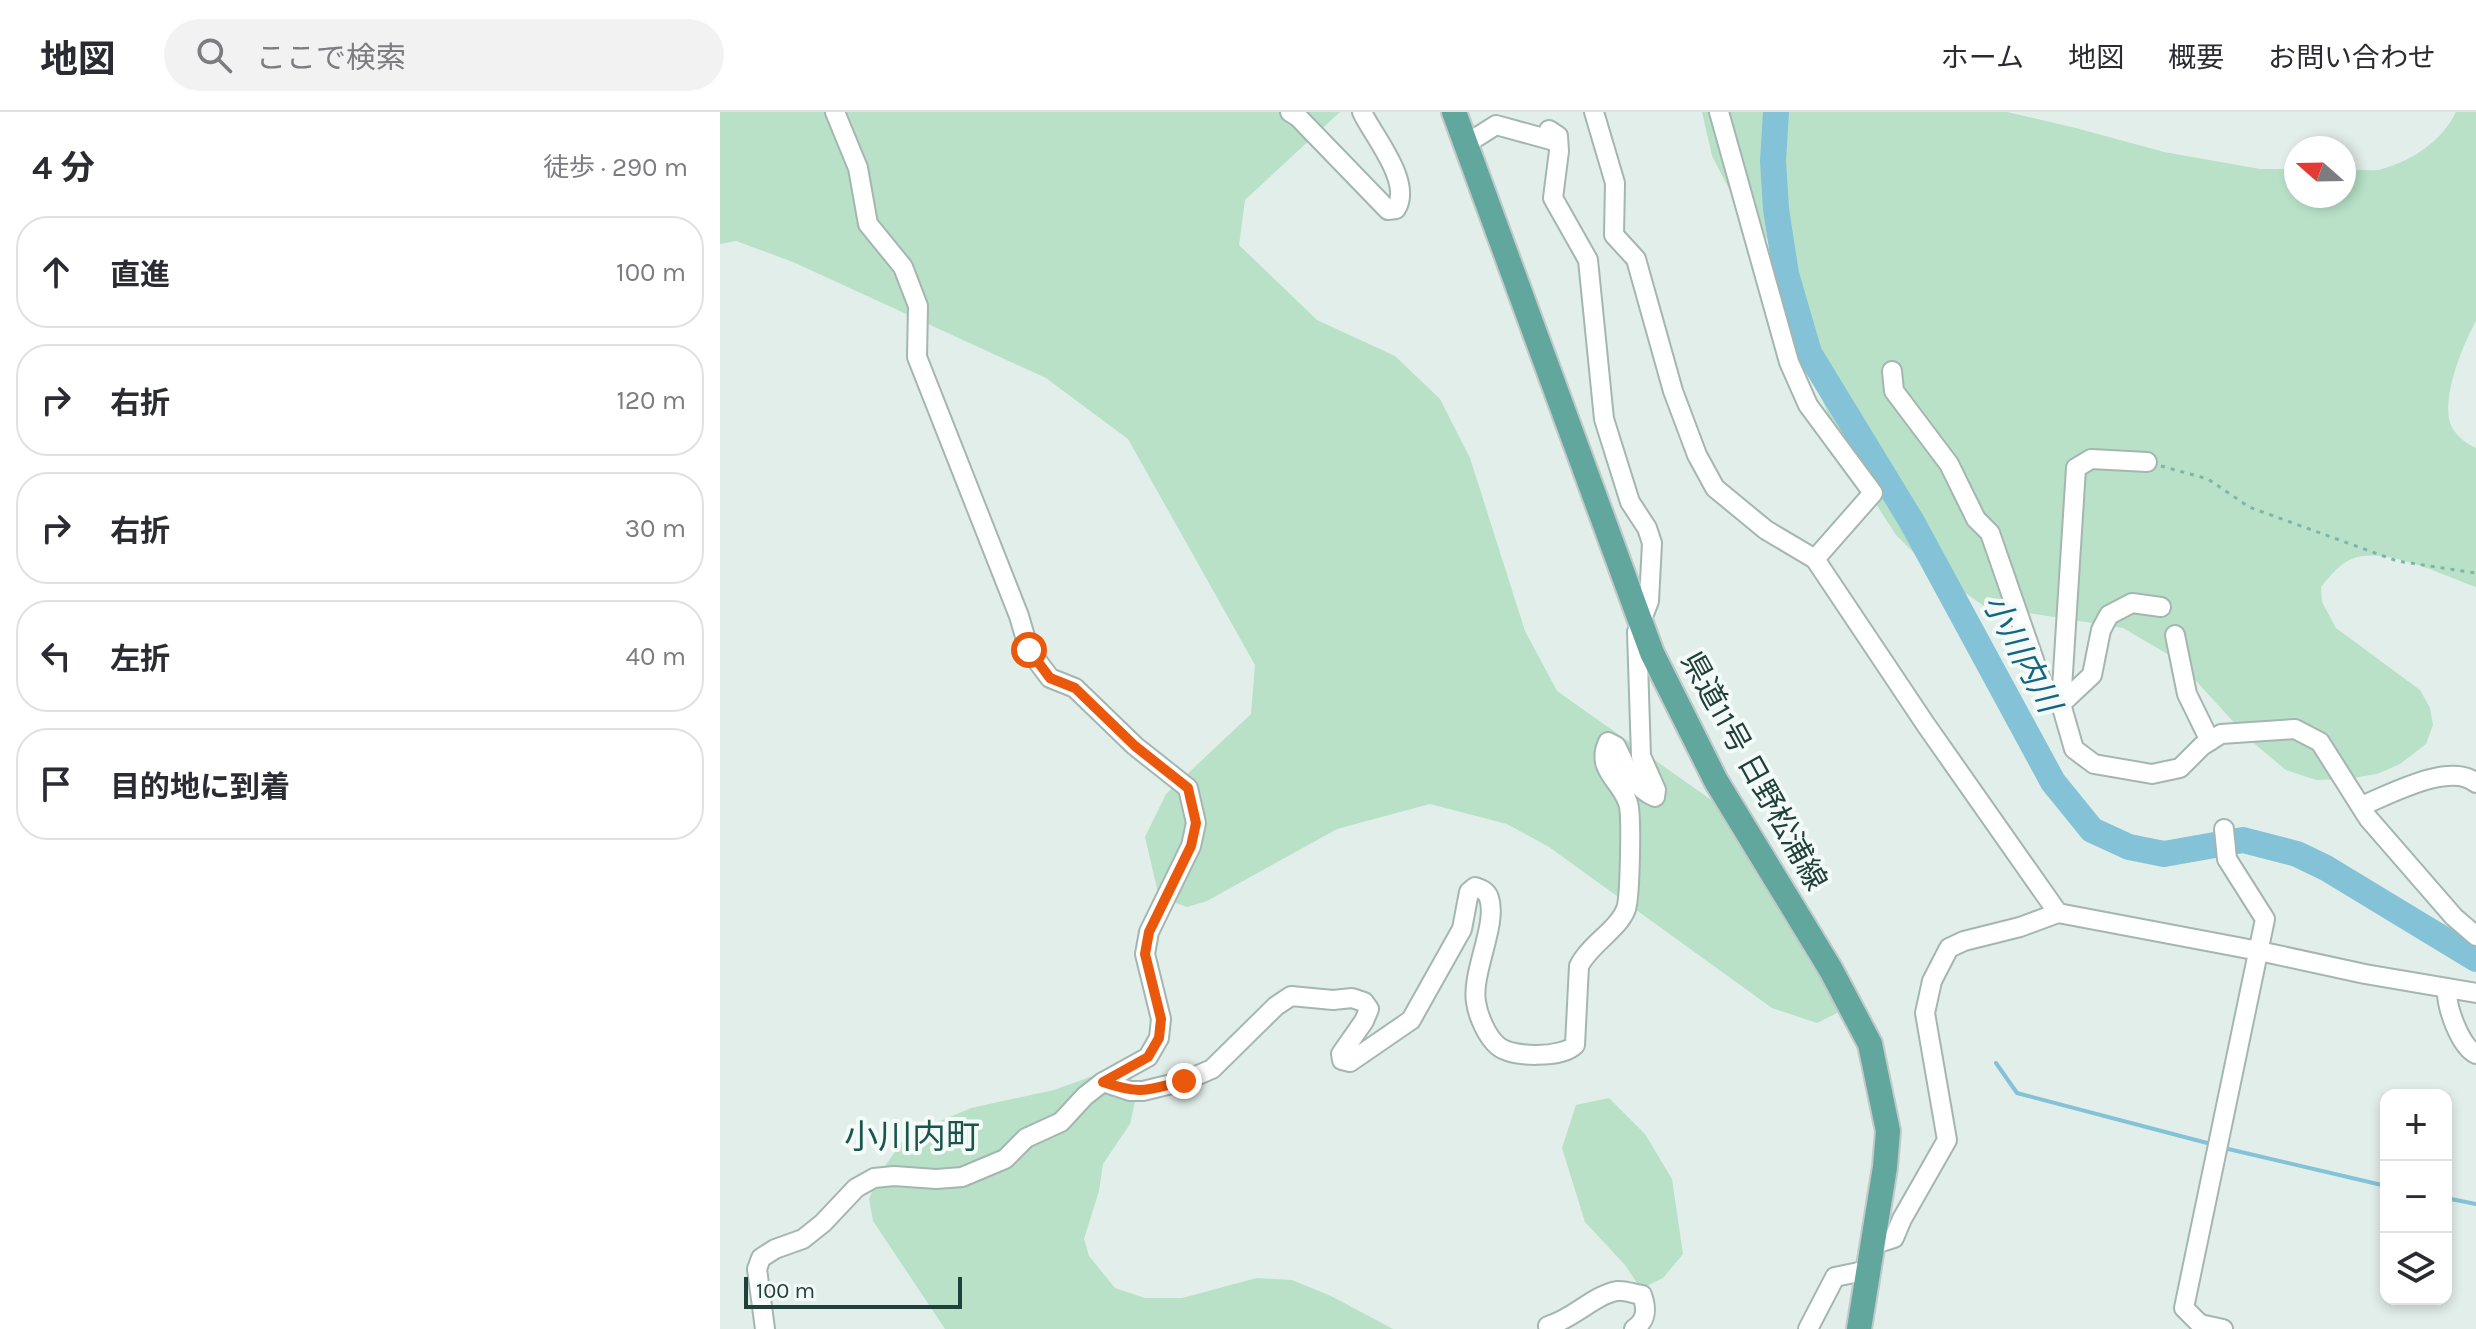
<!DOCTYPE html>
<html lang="ja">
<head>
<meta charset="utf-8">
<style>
  body { margin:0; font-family:Karla,"Noto Sans JP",sans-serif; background:#f2f2f3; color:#2b2b33 }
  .controls { position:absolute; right:24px; bottom:24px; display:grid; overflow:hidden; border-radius:16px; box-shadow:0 4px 12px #0003 }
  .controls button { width:72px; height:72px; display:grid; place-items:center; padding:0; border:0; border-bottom:2px solid #e1e1e2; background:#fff; color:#2b2b33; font:40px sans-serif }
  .compass { position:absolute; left:1564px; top:24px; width:72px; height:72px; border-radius:50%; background:#fff; box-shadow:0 4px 12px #0003; rotate:290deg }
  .scale { position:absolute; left:24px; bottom:20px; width:218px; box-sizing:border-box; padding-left:8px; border:4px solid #20403b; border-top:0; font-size:22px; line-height:28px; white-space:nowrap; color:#20403b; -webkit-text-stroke:6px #f3faf7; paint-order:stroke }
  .stop { position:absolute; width:24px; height:24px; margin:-18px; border:6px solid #ea580c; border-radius:50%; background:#fff }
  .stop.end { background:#ea580c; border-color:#fff; box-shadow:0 2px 8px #0008 }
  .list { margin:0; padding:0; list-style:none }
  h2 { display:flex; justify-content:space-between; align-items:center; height:104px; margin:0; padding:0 32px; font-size:34px }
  h2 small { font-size:26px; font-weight:400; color:#7c7c81 }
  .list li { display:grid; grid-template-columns:52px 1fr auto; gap:24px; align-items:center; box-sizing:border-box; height:112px; margin:0 16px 16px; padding:0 16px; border:2px solid #e1e1e2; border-radius:32px }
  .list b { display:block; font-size:30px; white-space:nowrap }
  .list em { font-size:26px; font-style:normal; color:#7c7c81 }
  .icon { flex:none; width:44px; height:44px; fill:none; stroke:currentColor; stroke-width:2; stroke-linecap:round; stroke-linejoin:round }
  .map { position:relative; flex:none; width:1756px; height:1217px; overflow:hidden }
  header { display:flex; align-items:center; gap:48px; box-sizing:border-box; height:112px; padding:0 40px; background:#fff; border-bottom:2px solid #e1e1e2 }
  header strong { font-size:38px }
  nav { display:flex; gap:44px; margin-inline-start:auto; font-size:28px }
  .search { width:560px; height:72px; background:#f2f2f3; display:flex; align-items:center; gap:20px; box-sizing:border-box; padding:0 28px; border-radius:44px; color:#7c7c81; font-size:30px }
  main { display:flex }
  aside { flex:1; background:#fff }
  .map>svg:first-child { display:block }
</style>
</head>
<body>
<header>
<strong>地図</strong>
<div class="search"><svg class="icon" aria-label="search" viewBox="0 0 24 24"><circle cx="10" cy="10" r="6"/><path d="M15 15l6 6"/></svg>ここで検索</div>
<nav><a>ホーム</a><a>地図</a><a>概要</a><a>お問い合わせ</a></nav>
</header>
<main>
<aside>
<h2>4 分<small>徒歩 · 290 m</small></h2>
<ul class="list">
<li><svg class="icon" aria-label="ahead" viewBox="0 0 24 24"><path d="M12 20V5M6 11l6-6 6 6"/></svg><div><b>直進</b></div><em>100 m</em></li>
<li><svg class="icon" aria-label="right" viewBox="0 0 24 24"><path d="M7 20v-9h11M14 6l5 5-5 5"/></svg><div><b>右折</b></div><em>120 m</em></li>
<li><svg class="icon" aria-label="right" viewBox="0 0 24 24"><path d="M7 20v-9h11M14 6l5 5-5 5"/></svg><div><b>右折</b></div><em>30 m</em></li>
<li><svg class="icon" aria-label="left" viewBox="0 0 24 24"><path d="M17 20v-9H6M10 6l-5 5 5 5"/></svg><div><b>左折</b></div><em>40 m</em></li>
<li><svg class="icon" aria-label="arrive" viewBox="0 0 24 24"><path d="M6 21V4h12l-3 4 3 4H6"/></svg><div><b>目的地に到着</b></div></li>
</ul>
</aside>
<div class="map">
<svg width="1756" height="1217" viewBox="0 0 1756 1217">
  <rect width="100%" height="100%" fill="#e2eee9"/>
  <g fill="#b8e1c8">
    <path d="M0 0H620L525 88 519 133 597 208 675 244 720 287 750 346 805 519 837 579 1021 709 1123 880 1119 900 1097 911 1052 896 829 735 787 712 710 692 617 717 487 789 467 795 439 785 425 725 446 682 531 602 535 553 408 327 326 266 73 150 16 129 0 132Z"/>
    <path d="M982 0H1287L1356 16 1444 40 1540 57H1576V84H1624V57C1636 57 1651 60 1662 57 1693 48 1722 29 1736 0H1756V209C1743 232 1722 284 1730 311 1734 322 1746 332 1756 336V475C1723 464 1669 435 1634 446 1620 451 1610 464 1601 475L1602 490 1616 516 1700 578 1710 596 1713 613 1706 632 1680 652 1657 662 1627 667 1596 668 1566 658 1530 628 1456 547 1403 516 1264 494 1234 473 1199 446 1176 423 1127 347 1097 276 1090 210 1072 160 1008 75 992 44Z"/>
    <path d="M384 960 408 961 417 981 410 1012 383 1052 379 1079 364 1127 369 1144 395 1176 425 1186H462L537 1166 572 1168 611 1184 673 1217H225L153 1109 149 1087 160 1061 187 1023 251 996 334 978Z"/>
    <path d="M889 986 925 1022 952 1067 963 1142 943 1166 921 1177 905 1153 865 1110 842 1036 856 993Z"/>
  </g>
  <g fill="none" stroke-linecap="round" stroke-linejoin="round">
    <g stroke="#84c2d8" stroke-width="4">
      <path d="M1276 951 1297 981 1491 1032"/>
      <path d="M1504 1036 1666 1074"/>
      <path d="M1726 1086 1756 1092"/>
    </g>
    <path stroke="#84c2d8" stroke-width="26" d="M1056 0 1053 49 1056 97 1066 162 1089 241 1192 410 1333 670 1372 718 1409 735 1444 742 1523 728 1577 742 1606 756 1756 847"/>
    <g stroke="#a4b6b1" stroke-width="22">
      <g id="street">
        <path d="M570 0 578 5 668 98 676 97C693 70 653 24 642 0"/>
        <path d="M874 0 895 71 894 123 916 147 953 279 977 343 995 376 1046 418 1095 447 1206 613 1338 801"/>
        <path d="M999 0 1069 250 1088 293 1153 381 1095 447"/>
        <path d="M746 32 776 13 838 30"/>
        <path d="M1172 259 1174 279 1229 352 1256 407 1270 421 1322 571 1341 592 1372 563 1381 518 1389 503 1412 491 1441 495"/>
        <path d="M1427 350 1371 347 1356 356 1341 592 1354 637 1374 652 1432 662 1460 656 1482 634 1501 622 1575 617 1600 630 1648 706 1734 805 1756 824"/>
        <path d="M1455 523 1467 582 1490 629"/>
        <path d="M1641 694C1669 683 1730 649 1756 671"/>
        <path d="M1727 877C1726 895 1740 934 1756 942"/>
        <path d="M383 970 410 979H423L464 969 492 957 556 894 571 884 613 888 632 886 644 890 649 897 644 909 621 942 622 948 630 950 691 908 742 817 749 780 755 775C761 777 767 779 769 786 778 812 751 861 756 890 758 904 767 925 778 934 792 946 842 946 855 933L859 854C870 832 898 818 906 797 910 786 912 701 908 691 901 668 875 658 888 630L896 634C906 654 912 675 935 685L936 678 921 644 917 520 929 489 932 431 927 416 910 390 884 307 868 148 833 86 839 39 838 24 829 18"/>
        <path d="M1152 1133 1174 1126 1182 1107 1227 1028 1205 901 1212 869 1229 836 1244 829 1300 815 1338 801 1539 839 1645 862 1756 881"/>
        <path d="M828 1214C853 1207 874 1183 897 1179 904 1178 914 1182 922 1183 927 1197 927 1208 914 1217"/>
        <path d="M45 1217 37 1157 41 1146 55 1137 83 1127 103 1111 136 1076 154 1066 174 1064 216 1067 242 1065 285 1047 306 1026 341 1010 365 984 383 970 428 945 439 926 441 907 425 842 429 820 471 734 476 711 468 676 415 634 355 576 330 566 309 538 299 504 197 245 198 194 183 155 148 112 138 56 115 0"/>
        <path d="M1088 1217 1115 1165 1148 1158"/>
        <path d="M1503 1217 1480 1212 1464 1196 1545 807 1507 747 1504 717"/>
      </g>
    </g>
    <g stroke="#c1cac8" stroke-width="28">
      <path id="primary" d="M734 0 932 541 996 669 1111 858 1150 932 1168 1019 1165 1055 1139 1217"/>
    </g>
    <path stroke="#7fb4a9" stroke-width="3" stroke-dasharray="4 6" stroke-linecap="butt" d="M1441 354 1488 367 1529 395 1677 449 1756 461"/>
    <use href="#street" stroke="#fff" stroke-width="18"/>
    <use href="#primary" stroke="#62a79d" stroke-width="24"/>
  </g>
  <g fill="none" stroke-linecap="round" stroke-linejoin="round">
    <path stroke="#ea580c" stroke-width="10" d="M309 538 330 566 355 576 415 634 468 676 476 711 471 734 429 820 425 842 441 907 439 926 428 945 383 970C421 983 426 978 464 969"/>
  </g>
  <g text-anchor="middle" stroke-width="8" stroke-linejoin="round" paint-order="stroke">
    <g font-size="30" fill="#20403b" stroke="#f3faf7">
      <text transform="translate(1034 659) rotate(61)" y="10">県道11号 日野松浦線</text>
    </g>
    <g font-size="32" font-style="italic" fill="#146483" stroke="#f3faf7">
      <text transform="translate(1302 541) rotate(62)" y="11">小川内川</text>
    </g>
    <g font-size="34" fill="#1a554c" stroke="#f3faf7">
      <text x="192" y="1036">小川内町</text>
    </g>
  </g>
</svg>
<div class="controls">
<button>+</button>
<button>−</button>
<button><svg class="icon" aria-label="layers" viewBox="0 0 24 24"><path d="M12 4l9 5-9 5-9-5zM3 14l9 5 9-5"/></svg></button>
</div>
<svg class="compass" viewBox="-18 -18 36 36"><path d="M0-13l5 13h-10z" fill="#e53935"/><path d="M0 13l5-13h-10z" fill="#7c7c81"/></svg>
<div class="scale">100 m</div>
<div class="stop" style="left:309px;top:538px"></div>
<div class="stop end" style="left:464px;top:969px"></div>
</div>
</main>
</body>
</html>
